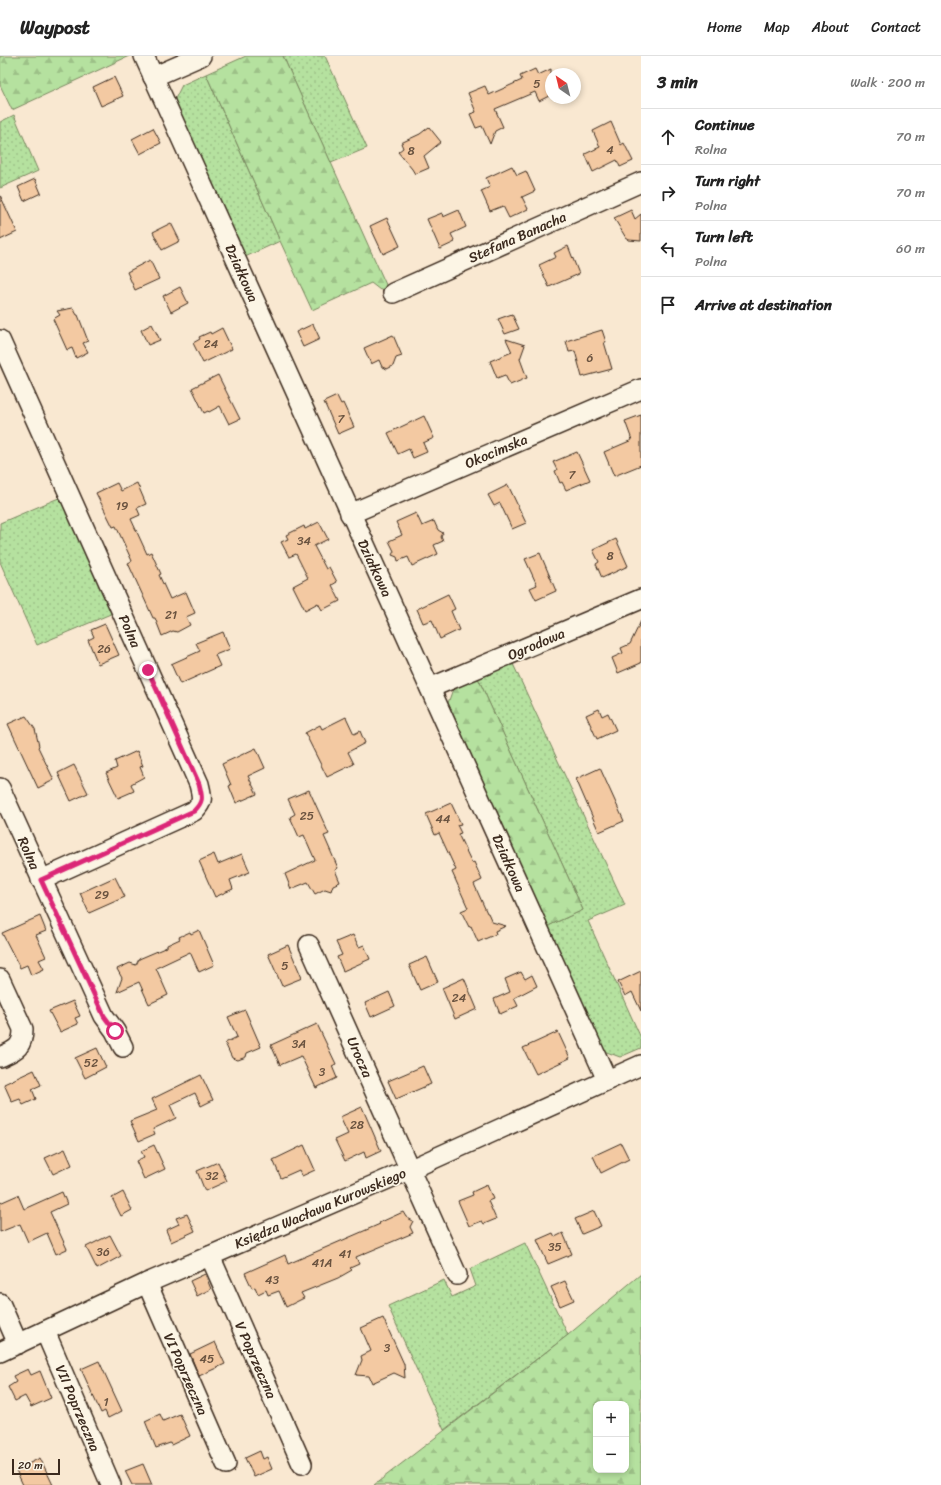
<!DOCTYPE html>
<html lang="en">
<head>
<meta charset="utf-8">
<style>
  body { margin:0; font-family:Sriracha,sans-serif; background:#f2f2f2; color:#222 }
  .controls { position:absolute; right:12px; bottom:12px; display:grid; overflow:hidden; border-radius:8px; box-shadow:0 2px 6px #0003 }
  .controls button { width:36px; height:36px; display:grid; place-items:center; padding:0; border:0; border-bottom:1px solid #e0e0e0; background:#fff; color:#222; font:20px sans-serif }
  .compass { position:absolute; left:545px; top:12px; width:36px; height:36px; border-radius:50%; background:#fff; box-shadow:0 2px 6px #0003; rotate:325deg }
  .scale { position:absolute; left:12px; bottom:10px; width:48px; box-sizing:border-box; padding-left:4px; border:2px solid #3b2a1e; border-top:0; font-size:11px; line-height:14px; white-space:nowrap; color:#3b2a1e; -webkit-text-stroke:3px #fcf5e5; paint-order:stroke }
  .stop { position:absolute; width:12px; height:12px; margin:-9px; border:3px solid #db2777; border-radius:50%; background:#fff }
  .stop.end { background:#db2777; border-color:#fff; box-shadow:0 1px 4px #0008 }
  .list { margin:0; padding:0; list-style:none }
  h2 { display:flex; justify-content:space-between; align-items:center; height:52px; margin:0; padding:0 16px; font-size:17px }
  h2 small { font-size:13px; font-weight:400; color:#767676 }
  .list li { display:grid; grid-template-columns:26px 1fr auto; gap:12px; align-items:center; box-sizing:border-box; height:56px; padding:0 16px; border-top:1px solid #e0e0e0 }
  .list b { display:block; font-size:15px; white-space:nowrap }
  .list p { margin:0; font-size:13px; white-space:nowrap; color:#767676 }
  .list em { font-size:13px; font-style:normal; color:#767676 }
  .icon { flex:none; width:22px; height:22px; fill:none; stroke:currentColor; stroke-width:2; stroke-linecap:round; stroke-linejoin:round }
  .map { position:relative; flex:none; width:641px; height:1429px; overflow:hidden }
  header { display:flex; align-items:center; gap:24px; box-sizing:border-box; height:56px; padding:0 20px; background:#fff; border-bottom:1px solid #e0e0e0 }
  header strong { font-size:19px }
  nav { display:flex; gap:22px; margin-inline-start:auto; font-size:14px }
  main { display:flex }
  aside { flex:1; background:#fff }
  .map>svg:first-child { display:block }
</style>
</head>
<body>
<header>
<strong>Waypost</strong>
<nav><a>Home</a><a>Map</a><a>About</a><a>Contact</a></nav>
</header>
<main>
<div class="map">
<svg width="641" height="1429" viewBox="0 0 641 1429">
  <defs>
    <pattern id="grass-dots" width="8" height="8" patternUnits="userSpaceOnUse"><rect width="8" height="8" fill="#b5e19f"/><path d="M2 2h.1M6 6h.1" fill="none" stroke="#9dc188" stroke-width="1.8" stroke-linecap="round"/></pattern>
    <pattern id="forest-firs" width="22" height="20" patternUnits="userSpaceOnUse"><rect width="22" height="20" fill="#b5e19f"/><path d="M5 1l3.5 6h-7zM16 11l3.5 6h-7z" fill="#9dc188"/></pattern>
  </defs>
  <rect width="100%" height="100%" fill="#f9e8d1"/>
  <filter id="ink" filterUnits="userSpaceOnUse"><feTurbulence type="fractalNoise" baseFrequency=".025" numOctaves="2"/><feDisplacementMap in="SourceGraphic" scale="8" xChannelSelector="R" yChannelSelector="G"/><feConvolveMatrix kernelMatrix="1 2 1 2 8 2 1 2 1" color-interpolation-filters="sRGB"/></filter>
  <g filter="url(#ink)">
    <g fill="url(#grass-dots)" stroke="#78865e">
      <path d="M283 0H325L367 92 331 107Z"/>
      <path d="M206 18 280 185 245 201 174 45 182 29Z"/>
      <path d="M14 59 38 115 0 132V66Z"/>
      <path d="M61 441 113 557 37 589 0 506V467Z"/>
      <path d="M513 608 625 849 588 865 641 982V992L620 1001 604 995 548 870 583 854 478 622Z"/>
      <path d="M525 1187 568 1279 444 1374 388 1250 444 1224 452 1241 476 1230 470 1213Z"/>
    </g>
    <g fill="url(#forest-firs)" stroke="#78865e" fill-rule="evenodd">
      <path d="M0 0H129L12 54 0 29Z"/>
      <path d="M246 0H283L387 231 380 234 371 227 312 254 280 185 206 18Z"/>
      <path d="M478 622 583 854 548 870 448 647 453 633Z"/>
      <path d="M641 1218V1429H374L568 1279ZM596 1348H626V1414H596Z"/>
    </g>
    <g fill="#f3c9a2" stroke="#3b2a1e">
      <path d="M535 13 538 19 551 13V39L539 45 535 36 495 53 503 71 495 75 490 88 482 70 476 72 470 58 476 56 468 37 485 30 489 39 522 24 520 20Z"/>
      <path d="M114 21 123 40 101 50 93 31Z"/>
      <path d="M611 66 621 89 624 87 633 105 620 111 617 104 593 116 585 98 600 91 593 75Z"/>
      <path d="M429 71 441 86 424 100 429 112 415 118 412 113 398 96 403 92 401 87 420 78Z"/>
      <path d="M153 72 161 87 140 98 132 83Z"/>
      <path d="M512 110 517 119 526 115 535 135 522 141 528 153 509 162 503 150 490 155 481 135 490 131 486 122Z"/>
      <path d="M35 123 41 137 24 145 18 131Z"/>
      <path d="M0 139 17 176 0 184Z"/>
      <path d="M459 154 466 171 451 178 455 186 440 193 427 163 442 157 443 161Z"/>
      <path d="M631 154 635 163 641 158V185L629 184 626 182 614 162Z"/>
      <path d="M387 162 400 190 383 198 370 170Z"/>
      <path d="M171 167 180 185 162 194 153 176Z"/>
      <path d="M568 190 579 218 549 231 539 209 556 201 554 197Z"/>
      <path d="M150 204 159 223 135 234 127 216Z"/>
      <path d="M180 231 188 247 171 256 163 240Z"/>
      <path d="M73 252 77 259H78L88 285 83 287 88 296 76 302 72 292 67 294 53 263 60 259 57 255Z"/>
      <path d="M512 258 519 273 505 278 498 263Z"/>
      <path d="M152 268 160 284 148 289 141 274Z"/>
      <path d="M313 268 320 283 303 291 296 276Z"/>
      <path d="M222 272 232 293 203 307 193 287 200 283 199 281 210 276 211 278Z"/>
      <path d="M602 274 606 286H604L612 313 582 321 575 295 569 296 566 285Z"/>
      <path d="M393 279 402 300 396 302 393 310 387 313 382 311 379 304 371 308 364 292Z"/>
      <path d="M506 283 525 289 520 303 527 322 510 329 505 319 497 322 490 305 512 296Z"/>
      <path d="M218 319 240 363 229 368 220 350 209 356 208 355 204 357 192 332Z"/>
      <path d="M337 340 341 348 343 347 354 371 338 378 324 346Z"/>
      <path d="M641 359V409L614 420 604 396 632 384 625 365Z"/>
      <path d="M424 360 434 382 423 387 427 396 413 402 409 393 398 398 388 377Z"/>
      <path d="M577 396 590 424 566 434 562 426 560 427 555 415 557 414 553 406Z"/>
      <path d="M117 427 121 435 137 427 146 448 137 452 140 459 131 463 147 498 151 496 161 518 159 519 170 543 186 536 195 557 186 561 190 569 177 576 173 575 162 580 155 562H153L128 507 132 505 116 470 113 471 96 437Z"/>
      <path d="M508 429 526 467 512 473 500 447 494 450 488 439Z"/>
      <path d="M416 457 422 470 434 465 438 474 443 477 441 481 443 485 434 489 438 498 412 510 408 501 398 505 397 501 392 499 394 495 389 485 402 479 396 466Z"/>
      <path d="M319 466 328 483 314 490 326 513 329 511 337 526 332 529 340 545 322 554 318 547 305 554 293 530 308 522 296 498 289 501 281 486 288 483 286 479 304 470 305 473Z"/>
      <path d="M616 483 628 510 602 522 596 508 599 506 593 494Z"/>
      <path d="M540 497 556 535 536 544 530 532 537 529 525 503Z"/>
      <path d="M448 538 455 553 451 555 459 574 440 583 432 564 423 567 417 553Z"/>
      <path d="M641 565V607L618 617 612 602 623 597 621 592 630 588Z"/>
      <path d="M105 568 119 599 98 608 88 584 94 581 91 574Z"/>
      <path d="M223 576 230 593 215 599 220 610 180 628 171 608 200 595 196 587Z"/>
      <path d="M599 653 602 660 608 657 616 674 597 683 586 659Z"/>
      <path d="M26 660 35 673 39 690 38 691 54 724 38 732 8 668Z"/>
      <path d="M346 661 354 678 360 675 365 687 348 696 354 708 327 721 305 677 320 669 322 673Z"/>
      <path d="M256 692 265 712 248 720 257 738 236 747 229 730 231 729 222 708Z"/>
      <path d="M137 695 143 710 140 711 144 721 131 728 134 735 118 742 106 717 117 712 115 705Z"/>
      <path d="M74 709 88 737 71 745 58 717Z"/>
      <path d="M600 712 624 765 599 776 576 723Z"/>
      <path d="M309 734 329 778 324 780 338 812 335 814 340 826 333 829 331 835 325 833 315 838 308 826 291 833 285 818 315 804 304 779 299 781 290 761 295 758 288 743Z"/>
      <path d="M451 747 461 768 457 769 461 777 458 778 472 807 474 806 482 824 474 828 487 857H488L492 866 506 870 495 875 496 878 478 886 471 870 469 871 461 855 468 852 452 816 456 814 439 777 435 779 426 758Z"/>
      <path d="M214 798 218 808 242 798 250 816 230 824 233 833 215 841 199 805Z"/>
      <path d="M115 821 125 841 89 857 80 837Z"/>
      <path d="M40 860 46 875 36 879 46 901 39 904 44 913 31 919 27 909 20 912 2 877Z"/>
      <path d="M199 874 214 909 199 916 190 896 156 912 168 939 149 948 139 926 117 936 122 922 117 913 130 907 136 909 139 903 167 891V889L180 883 179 881 190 876 191 878Z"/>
      <path d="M353 879 359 891 364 889 370 903 343 915 337 901 342 899 336 886Z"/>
      <path d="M288 889 302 922 282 930 268 898Z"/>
      <path d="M427 901 438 926 420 934 409 909Z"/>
      <path d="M641 915V955L632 936 625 940 618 926Z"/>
      <path d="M521 916 525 923 532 919 537 930 514 942 518 950 500 958 494 943 510 936 505 923Z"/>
      <path d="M464 922 477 953 455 963 442 932Z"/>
      <path d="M389 936 395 950 371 961 365 947Z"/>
      <path d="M73 945 80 960 75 962 78 968 60 976 49 955Z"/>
      <path d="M245 954 261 991 247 997 246 1001 238 1004 232 1002 225 987 237 981 228 961Z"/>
      <path d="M317 968 336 1008 332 1010 337 1022 316 1032 301 1000 280 1009 271 989Z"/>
      <path d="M558 976 570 1002 536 1018 523 992Z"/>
      <path d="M97 992 106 1011 85 1022 75 1002Z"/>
      <path d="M423 1010 431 1028 396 1043 388 1025Z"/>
      <path d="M34 1014 41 1029 32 1033 36 1043 23 1049 20 1043 12 1046 4 1028Z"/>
      <path d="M201 1019 213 1044 201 1050 195 1037 170 1049 176 1062 153 1073 155 1078 139 1085 130 1065 157 1054 152 1043Z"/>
      <path d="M362 1051 381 1095 366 1102 364 1096 345 1105 335 1084 348 1078 340 1061Z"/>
      <path d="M621 1087 629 1103 601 1117 593 1100Z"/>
      <path d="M154 1089 165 1113 144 1123 136 1105 144 1101 141 1095Z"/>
      <path d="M304 1089 315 1114 302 1120 299 1114 281 1122 273 1104Z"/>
      <path d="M65 1093 72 1109 53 1118 45 1102Z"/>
      <path d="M218 1106 227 1125 205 1135 197 1115Z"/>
      <path d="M487 1129 493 1143 488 1145 496 1163 484 1168 482 1165 469 1170 458 1145 473 1139 472 1136Z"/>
      <path d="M62 1136 67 1148 50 1156 67 1193 56 1198 47 1177 28 1186 20 1168 0 1176V1147L18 1139 24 1153Z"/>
      <path d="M123 1136 132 1154 121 1160 112 1142Z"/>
      <path d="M594 1155 601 1170 582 1178 575 1163Z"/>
      <path d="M403 1156 406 1161 413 1165 410 1171 413 1177 356 1201 359 1208 350 1212 352 1214 338 1222 301 1237 304 1242 286 1251 279 1235 268 1239 266 1234 258 1238 255 1231 252 1232 245 1217 285 1199 288 1208 380 1168 379 1167Z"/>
      <path d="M187 1158 195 1175 171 1186 166 1174 179 1168 176 1162Z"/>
      <path d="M553 1177 555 1181 563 1177 572 1198 548 1208 537 1184Z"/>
      <path d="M110 1179 121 1200 97 1213 86 1191Z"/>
      <path d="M205 1218 211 1233 197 1240 190 1225Z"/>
      <path d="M565 1225 574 1244 560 1250 551 1231Z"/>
      <path d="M383 1262 404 1308 405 1322 394 1317 372 1327 369 1320 356 1319 362 1304 361 1300 371 1295 361 1272Z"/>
      <path d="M215 1286 225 1308 199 1320 190 1298Z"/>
      <path d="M99 1305 122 1355 108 1362 105 1355 101 1357 81 1313Z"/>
      <path d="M28 1313 31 1319 40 1315 51 1342 31 1351 25 1340 15 1345 8 1331 16 1326 13 1320Z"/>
      <path d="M160 1358 163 1365 180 1358 190 1380 171 1389 170 1387 156 1392 145 1365Z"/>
      <path d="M260 1395 263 1403 267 1401 272 1413 254 1421 245 1402Z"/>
      <path d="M40 1402 53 1429H23L16 1414Z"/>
      <path d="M143 1408 152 1429H132L125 1415Z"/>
    </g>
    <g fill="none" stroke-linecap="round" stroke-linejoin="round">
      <g stroke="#3b2a1e" stroke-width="22">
        <g id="minor">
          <path d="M144 0 607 1024"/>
          <path d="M153 21 201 0"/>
          <path d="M393 237 641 126"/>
          <path d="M0 284 199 728C202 741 204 745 194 755L41 824"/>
          <path d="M350 458 641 333"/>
          <path d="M430 632 641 543"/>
          <path d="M0 732 104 960 115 975 123 991"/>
          <path d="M309 889 457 1219"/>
          <path d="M0 923 23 973C23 992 15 994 0 1001"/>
          <path d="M210 1200 302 1408"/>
          <path d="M147 1227 226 1408"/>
          <path d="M0 1247 18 1288"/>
          <path d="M45 1275 111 1429"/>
          <path d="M0 1296 147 1227 411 1113 641 1009"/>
        </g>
      </g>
      <use href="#minor" stroke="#fcf5e5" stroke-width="19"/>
    </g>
  </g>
  <g fill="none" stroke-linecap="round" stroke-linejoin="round" filter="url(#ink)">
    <path stroke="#db2777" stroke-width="5" d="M115 975 104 960 41 824 194 755C204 745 202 741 199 728L148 614"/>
  </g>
  <g text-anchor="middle" stroke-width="3.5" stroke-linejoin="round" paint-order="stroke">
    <g font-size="12" fill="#69523f">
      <text x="537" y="32">5</text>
      <text x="610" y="98">4</text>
      <text x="411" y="99">8</text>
      <text x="211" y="292">24</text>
      <text x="590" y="306">6</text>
      <text x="341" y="367">7</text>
      <text x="572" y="423">7</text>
      <text x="122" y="454">19</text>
      <text x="304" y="489">34</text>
      <text x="610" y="504">8</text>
      <text x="171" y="563">21</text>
      <text x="104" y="597">26</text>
      <text x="307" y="764">25</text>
      <text x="443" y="767">44</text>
      <text x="102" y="843">29</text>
      <text x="285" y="914">5</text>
      <text x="459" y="946">24</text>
      <text x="299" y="992">3A</text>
      <text x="91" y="1011">52</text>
      <text x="322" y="1020">3</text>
      <text x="357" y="1073">28</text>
      <text x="212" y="1124">32</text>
      <text x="555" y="1195">35</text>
      <text x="103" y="1200">36</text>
      <text x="345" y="1202">41</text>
      <text x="322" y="1211">41A</text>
      <text x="272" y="1228">43</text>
      <text x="387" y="1296">3</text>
      <text x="207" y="1307">45</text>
      <text x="106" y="1350">1</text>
    </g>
    <g font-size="14" fill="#3b2a1e" stroke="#fcf5e5">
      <text transform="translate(517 181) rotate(-24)" y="5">Stefana Banacha</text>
      <text transform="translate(242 217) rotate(66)" y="5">Działkowa</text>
      <text transform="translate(496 395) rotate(-23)" y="5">Okocimska</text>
      <text transform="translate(375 512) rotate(65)" y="5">Działkowa</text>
      <text transform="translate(130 575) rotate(66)" y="5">Polna</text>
      <text transform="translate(536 588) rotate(-23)" y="5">Ogrodowa</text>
      <text transform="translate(29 797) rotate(66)" y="5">Rolna</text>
      <text transform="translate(509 807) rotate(66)" y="5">Działkowa</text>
      <text transform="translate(360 1001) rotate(66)" y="5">Urocza</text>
      <text transform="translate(320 1152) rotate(-23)" y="5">Księdza Wacława Kurowskiego</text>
      <text transform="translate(256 1304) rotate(66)" y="5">V Poprzeczna</text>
      <text transform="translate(186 1318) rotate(66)" y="5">VI Poprzeczna</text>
      <text transform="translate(78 1352) rotate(67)" y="5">VII Poprzeczna</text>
    </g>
  </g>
</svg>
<div class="controls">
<button>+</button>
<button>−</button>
</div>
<svg class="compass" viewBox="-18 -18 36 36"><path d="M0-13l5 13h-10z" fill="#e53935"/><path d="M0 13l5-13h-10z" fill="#767676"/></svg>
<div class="scale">20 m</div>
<div class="stop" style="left:115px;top:975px"></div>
<div class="stop end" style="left:148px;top:614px"></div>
</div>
<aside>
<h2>3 min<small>Walk · 200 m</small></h2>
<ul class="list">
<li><svg class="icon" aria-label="ahead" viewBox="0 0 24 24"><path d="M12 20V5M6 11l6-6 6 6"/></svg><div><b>Continue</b><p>Rolna</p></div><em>70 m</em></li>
<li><svg class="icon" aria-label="right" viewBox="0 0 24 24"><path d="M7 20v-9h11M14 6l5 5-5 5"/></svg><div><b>Turn right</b><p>Polna</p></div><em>70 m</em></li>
<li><svg class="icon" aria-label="left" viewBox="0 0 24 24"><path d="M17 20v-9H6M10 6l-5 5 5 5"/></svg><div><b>Turn left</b><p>Polna</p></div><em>60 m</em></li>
<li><svg class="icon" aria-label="arrive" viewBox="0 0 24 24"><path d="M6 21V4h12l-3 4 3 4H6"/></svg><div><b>Arrive at destination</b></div></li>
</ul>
</aside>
</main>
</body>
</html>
